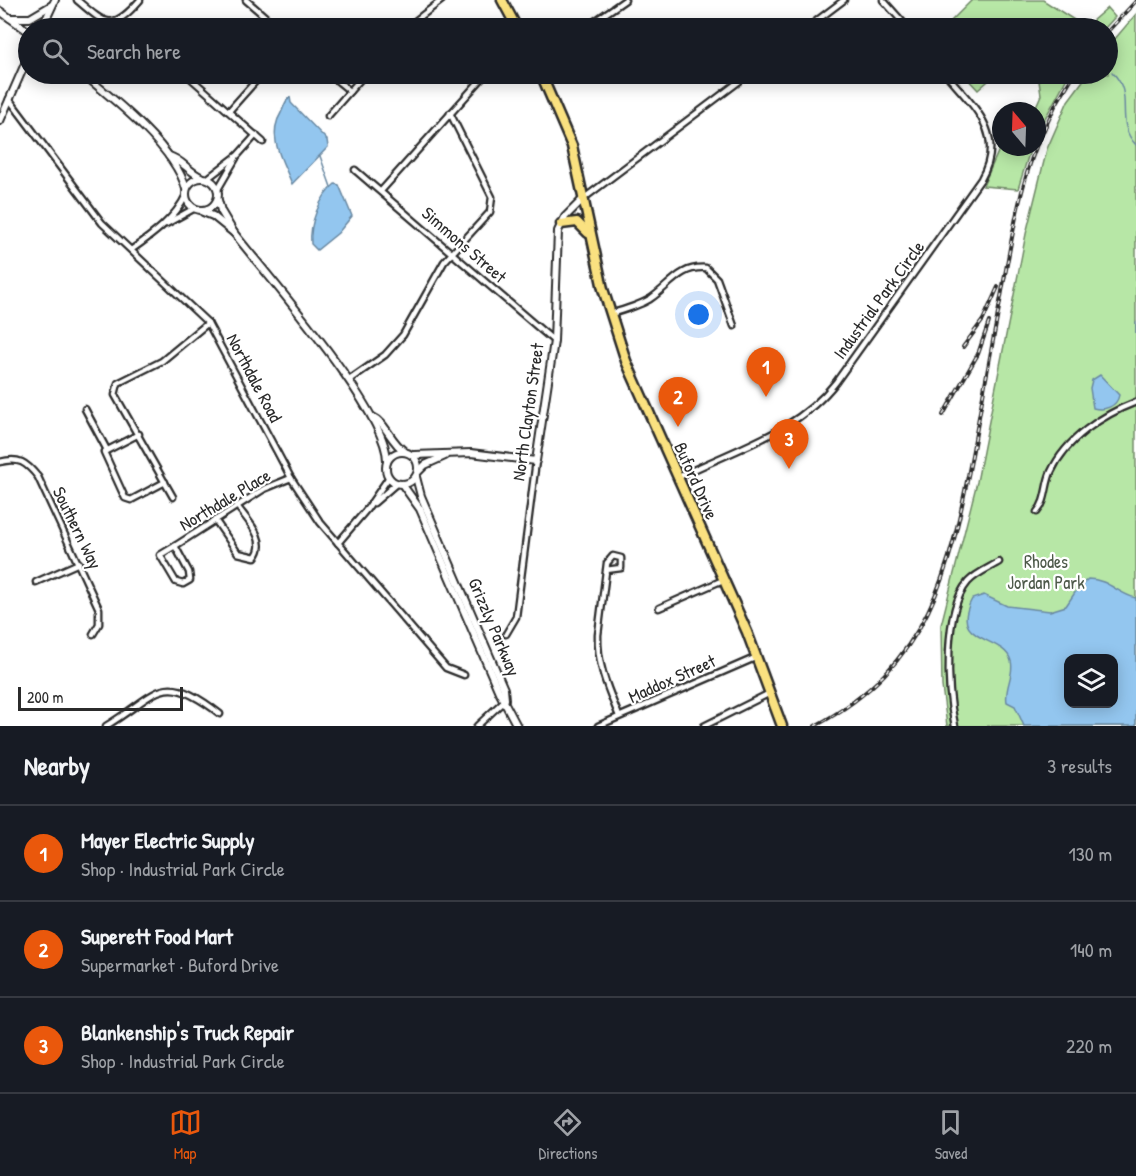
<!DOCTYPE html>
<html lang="en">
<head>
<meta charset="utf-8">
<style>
  body { margin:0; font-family:"Patrick Hand",sans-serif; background:#20242c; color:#f1f3f6 }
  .controls { position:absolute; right:18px; bottom:18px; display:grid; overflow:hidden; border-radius:12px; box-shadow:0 3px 15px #0003 }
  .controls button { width:54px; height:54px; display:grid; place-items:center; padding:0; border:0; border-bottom:2px solid #363941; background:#171b24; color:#f1f3f6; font:30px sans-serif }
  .compass { position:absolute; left:992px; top:102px; width:54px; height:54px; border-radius:50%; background:#171b24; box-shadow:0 3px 15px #0003; rotate:341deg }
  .scale { position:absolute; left:18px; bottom:15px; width:165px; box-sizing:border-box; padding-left:6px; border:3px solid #2b2b2b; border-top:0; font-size:16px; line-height:21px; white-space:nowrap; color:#2b2b2b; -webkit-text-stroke:4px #fff; paint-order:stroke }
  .you { position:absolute; left:699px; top:315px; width:21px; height:21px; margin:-15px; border:4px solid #fff; border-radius:50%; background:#1a73e8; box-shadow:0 0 0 9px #1a73e833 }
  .badge { display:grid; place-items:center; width:39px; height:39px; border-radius:50%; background:#ea580c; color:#fff; font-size:20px; font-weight:700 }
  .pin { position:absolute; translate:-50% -50px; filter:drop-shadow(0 2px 3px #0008) }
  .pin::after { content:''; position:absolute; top:32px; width:21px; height:18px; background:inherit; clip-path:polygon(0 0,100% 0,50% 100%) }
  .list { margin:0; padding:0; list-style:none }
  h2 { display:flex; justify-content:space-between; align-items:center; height:78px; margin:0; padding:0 24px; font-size:26px }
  h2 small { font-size:20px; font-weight:400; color:#9ea1a6 }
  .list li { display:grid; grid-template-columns:39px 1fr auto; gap:18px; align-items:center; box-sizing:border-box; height:96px; padding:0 24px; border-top:2px solid #363941 }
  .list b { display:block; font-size:22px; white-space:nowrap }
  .list p { margin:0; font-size:20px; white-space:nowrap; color:#9ea1a6 }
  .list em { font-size:20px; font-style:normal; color:#9ea1a6 }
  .icon { flex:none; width:33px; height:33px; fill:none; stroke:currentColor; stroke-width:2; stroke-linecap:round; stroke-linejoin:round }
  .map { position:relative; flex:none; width:1136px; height:726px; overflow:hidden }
  .search { position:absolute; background:#171b24; box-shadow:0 3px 15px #0003; left:18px; right:18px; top:18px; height:66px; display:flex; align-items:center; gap:15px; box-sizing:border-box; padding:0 21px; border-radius:33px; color:#9ea1a6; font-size:22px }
  .sheet { height:366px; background:#171b24 }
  nav { display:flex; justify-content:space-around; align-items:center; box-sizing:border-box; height:84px; border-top:2px solid #363941; background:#171b24; font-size:16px; color:#9ea1a6 }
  nav a { display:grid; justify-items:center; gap:3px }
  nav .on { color:#ea580c }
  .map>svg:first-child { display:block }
</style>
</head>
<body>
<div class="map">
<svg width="1136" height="726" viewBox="0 0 1136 726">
  <rect width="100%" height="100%" fill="#fff"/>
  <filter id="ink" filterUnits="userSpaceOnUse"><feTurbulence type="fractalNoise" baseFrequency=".0167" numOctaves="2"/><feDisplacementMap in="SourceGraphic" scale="12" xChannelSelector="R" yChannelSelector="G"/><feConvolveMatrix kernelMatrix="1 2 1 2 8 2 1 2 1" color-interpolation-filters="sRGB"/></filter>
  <g filter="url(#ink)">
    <g fill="#b7e7a6" stroke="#718968" stroke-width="1.5" fill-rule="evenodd">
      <path d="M972 0H1043L1085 27 1107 8 1115 17 1105 28H944Z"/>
      <path d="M1136 14V726H947L942 686 941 625 977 482 1026 234 1047 149 1068 101 1088 74H1108V47ZM1068 658H1114V704H1068Z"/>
      <path d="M963 74H996L978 90Z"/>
      <path d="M1038 74H1069L1037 133V111H1034L1041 95Z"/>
      <path d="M998 130H1001V147H1031L1018 189 983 186 998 152Z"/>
    </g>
    <g fill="#93c6ef" stroke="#6988a1" stroke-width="1.5" fill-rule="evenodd">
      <path d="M290 97 291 103 327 140 328 147 292 184C284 163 266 137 281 113 284 107 285 100 290 97Z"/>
      <path d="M335 184 339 185 352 216 338 233 317 250 311 244C309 224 320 196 335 184Z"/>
      <path d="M1100 375 1119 395C1117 407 1104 411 1093 408L1090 388 1092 380Z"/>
      <path d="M1088 579C1108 579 1118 594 1136 598V726H1024L1015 706 1007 702C1004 688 1015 674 1011 661 1004 635 948 644 972 599L984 595 1007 606 1050 611 1066 606 1078 588ZM1114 658V704H1068V658Z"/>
    </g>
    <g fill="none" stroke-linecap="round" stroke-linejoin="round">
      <g stroke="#6988a1" stroke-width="1.5">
        <path d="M1112 72C1136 95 1113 121 1136 145"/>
        <path d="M320 156 331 187"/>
        <path d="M1136 322V333"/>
      </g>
      <g stroke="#2b2b2b" stroke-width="9">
        <g id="street">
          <path d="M77 0C106 25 112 32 140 0"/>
          <path d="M246 0 278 28"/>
          <path d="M883 0 908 28"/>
          <path d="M406 28 442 0"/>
          <path d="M585 28 625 0"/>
          <path d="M807 28 844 0"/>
          <path d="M186 74 263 142"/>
          <path d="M329 74 350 91"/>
          <path d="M9 99 102 223 208 323 291 478 320 522 446 668 464 675"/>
          <path d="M229 111 262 74"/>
          <path d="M328 116 365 74"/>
          <path d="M355 170 554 341"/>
          <path d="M208 178 238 155 256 135"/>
          <path d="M218 189 236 158"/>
          <path d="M381 191 486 74"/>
          <path d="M583 199 749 74"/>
          <path d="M166 224 195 208"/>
          <path d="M131 250C151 236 176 218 186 195"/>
          <path d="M610 314C624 310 638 306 650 299 671 285 679 266 706 268L717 279 734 326"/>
          <path d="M349 380 385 355 403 335 444 262 490 212 492 197 450 113"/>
          <path d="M85 409 107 450"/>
          <path d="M139 434 104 452 125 498 131 500 165 482"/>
          <path d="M0 462C19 457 26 462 38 477L99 609V624L93 634"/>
          <path d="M677 478C733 449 796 434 836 382L981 179C1007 134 973 106 946 74"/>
          <path d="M173 497 115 395 118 383 162 361 208 323"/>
          <path d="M374 503 397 483"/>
          <path d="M1037 512C1047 501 1045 485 1051 472 1066 439 1102 415 1136 402"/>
          <path d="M215 520 238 553 255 557C269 541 247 520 237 506"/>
          <path d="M338 543 367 509 389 477"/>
          <path d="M175 546 264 489 291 478"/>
          <path d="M175 546 189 572 190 580 183 584 176 582 160 555Z"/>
          <path d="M606 570 621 568V558L613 556 607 563 598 635C597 665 608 689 619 716"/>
          <path d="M36 582 79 563"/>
          <path d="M659 608 723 580"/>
          <path d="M506 634 516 617 536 461"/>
          <path d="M106 726C159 694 161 668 220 714"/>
          <path d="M477 726 505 700"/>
          <path d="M598 726 757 657"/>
          <path d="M704 726 770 693"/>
          <path d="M955 726C947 690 943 611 968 582 976 573 989 568 999 562"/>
        </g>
      </g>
      <g stroke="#2b2b2b" stroke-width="10">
        <g id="secondary">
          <path d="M0 11 28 31"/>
          <path d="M10 18H30L52 5"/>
          <path d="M42 28 55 0"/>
          <path d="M83 74C115 100 176 149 186 189"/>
          <path d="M0 121 28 57"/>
          <path d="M169 156C181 159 189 172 201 177"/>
          <circle cx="202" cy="194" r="16"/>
          <path d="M218 200 221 211 234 233C268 277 389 413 387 462"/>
          <path d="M203 212 213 216 234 233"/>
          <path d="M373 417C385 422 391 442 404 451"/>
          <circle cx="402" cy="468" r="16"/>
          <path d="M414 455 471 453 536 461 554 341 558 231 565 217 583 199"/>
          <path d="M418 472 425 465 445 456"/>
          <path d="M416 477 421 496 504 689 505 699"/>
          <path d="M402 484 420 509 499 692 517 726"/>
        </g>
      </g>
      <g stroke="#2b2b2b" stroke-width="13">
        <g id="highway">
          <path d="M502 0 517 28"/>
          <path d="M541 74 572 146 603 289 626 361 747 632 782 726"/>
          <path d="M561 224 577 222 588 233"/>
        </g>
      </g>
      <use href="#street" stroke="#fff" stroke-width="4.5"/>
      <use href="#secondary" stroke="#fff" stroke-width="6"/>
      <use href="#highway" stroke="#fae180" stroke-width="8"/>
      <g stroke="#2b2b2b" stroke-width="4">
        <g id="rail">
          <path d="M1108 31 1136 1"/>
          <path d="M1037 145 1055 106 1074 74"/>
          <path d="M963 347 983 320 998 287"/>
          <path d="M943 415 978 354 989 322"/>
          <path d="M815 726C929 665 950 572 972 455 983 395 994 335 1005 275 1013 232 1020 188 1036 147"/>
        </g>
      </g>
      <use href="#rail" stroke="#fff" stroke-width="1.5" stroke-dasharray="4.5" stroke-linecap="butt"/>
    </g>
  </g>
  <g text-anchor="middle" stroke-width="4.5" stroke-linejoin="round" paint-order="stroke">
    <g font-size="18" fill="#2b2b2b" stroke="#fff">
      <text transform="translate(464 245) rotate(41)" y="6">Simmons Street</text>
      <text transform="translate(879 300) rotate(-54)" y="6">Industrial Park Circle</text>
      <text transform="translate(254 378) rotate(62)" y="6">Northdale Road</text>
      <text transform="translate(528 412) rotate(-82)" y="6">North Clayton Street</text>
      <text transform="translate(696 481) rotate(66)" y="6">Buford Drive</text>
      <text transform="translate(225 500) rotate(-31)" y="6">Northdale Place</text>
      <text transform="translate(77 528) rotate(64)" y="6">Southern Way</text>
      <text transform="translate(494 627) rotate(67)" y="6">Grizzly Parkway</text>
      <text transform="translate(672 679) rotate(-24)" y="6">Maddox Street</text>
    </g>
    <g font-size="18" fill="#4e5a4a" stroke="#fff">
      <text x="1046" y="568">Rhodes<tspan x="1046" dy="21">Jordan Park</tspan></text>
    </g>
  </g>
</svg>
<div class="controls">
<button><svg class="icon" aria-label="layers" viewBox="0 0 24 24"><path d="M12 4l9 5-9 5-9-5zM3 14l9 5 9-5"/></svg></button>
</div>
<svg class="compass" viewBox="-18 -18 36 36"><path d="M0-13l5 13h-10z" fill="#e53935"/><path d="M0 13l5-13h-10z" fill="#9ea1a6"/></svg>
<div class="scale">200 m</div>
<div class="you"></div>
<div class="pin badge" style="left:766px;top:397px">1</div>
<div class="pin badge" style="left:678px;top:427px">2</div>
<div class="pin badge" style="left:789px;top:469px">3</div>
<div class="search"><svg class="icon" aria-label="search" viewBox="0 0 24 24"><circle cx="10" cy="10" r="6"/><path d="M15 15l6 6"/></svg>Search here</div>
</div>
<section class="sheet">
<h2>Nearby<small>3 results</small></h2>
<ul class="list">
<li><span class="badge">1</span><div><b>Mayer Electric Supply</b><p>Shop · Industrial Park Circle</p></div><em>130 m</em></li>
<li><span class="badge">2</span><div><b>Superett Food Mart</b><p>Supermarket · Buford Drive</p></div><em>140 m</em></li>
<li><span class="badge">3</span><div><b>Blankenship's Truck Repair</b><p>Shop · Industrial Park Circle</p></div><em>220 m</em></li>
</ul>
</section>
<nav>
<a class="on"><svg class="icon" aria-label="map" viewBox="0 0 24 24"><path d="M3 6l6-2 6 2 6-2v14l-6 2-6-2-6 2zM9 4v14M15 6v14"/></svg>Map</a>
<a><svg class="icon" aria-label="directions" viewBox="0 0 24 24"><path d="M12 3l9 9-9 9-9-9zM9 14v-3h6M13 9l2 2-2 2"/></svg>Directions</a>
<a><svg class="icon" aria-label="saved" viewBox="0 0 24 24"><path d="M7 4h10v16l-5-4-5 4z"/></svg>Saved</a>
</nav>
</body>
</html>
